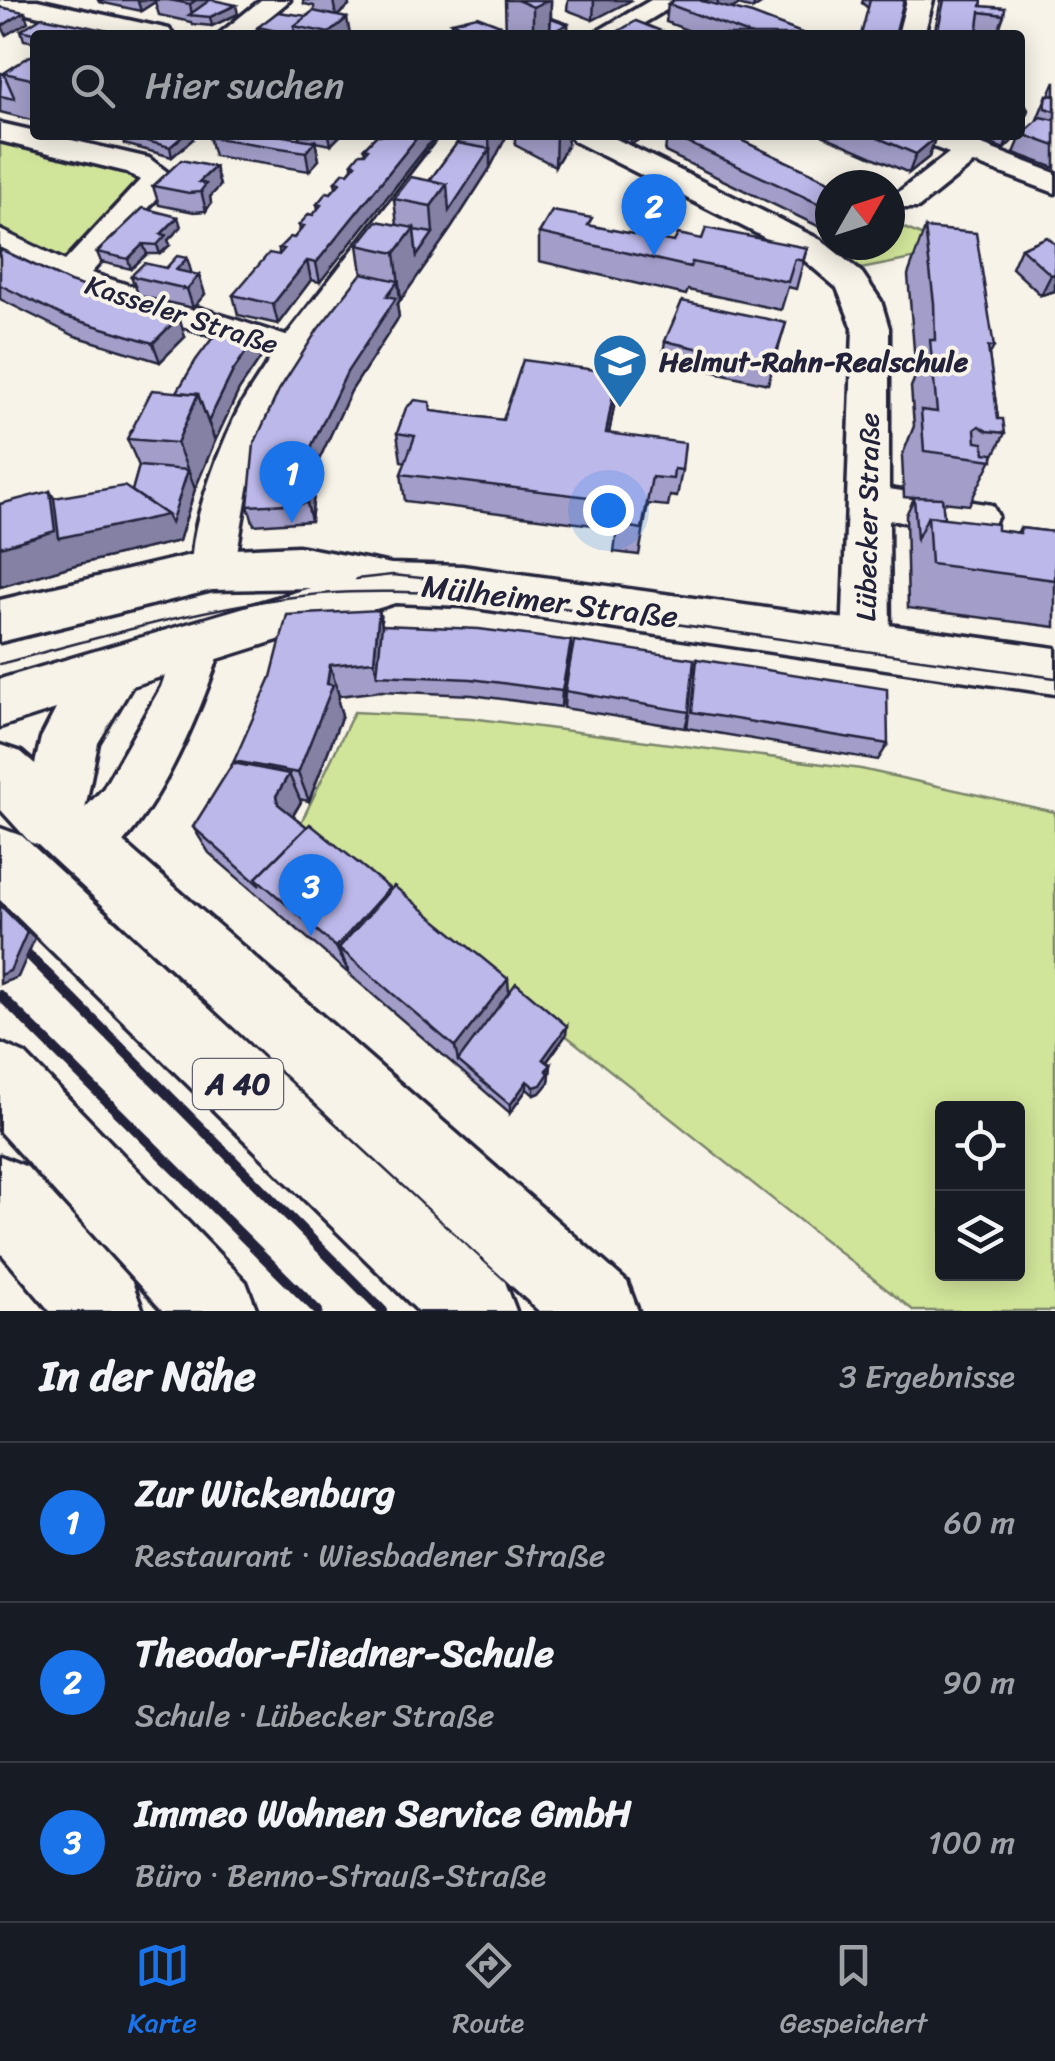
<!DOCTYPE html>
<html lang="de">
<head>
<meta charset="utf-8">
<style>
  body { margin:0; font-family:Sriracha,sans-serif; background:#242831; color:#f1f3f6 }
  .controls { position:absolute; right:30px; bottom:30px; display:grid; overflow:hidden; border-radius:10px; box-shadow:0 5px 25px #0003 }
  .controls button { width:90px; height:90px; display:grid; place-items:center; padding:0; border:0; border-bottom:2px solid #363941; background:#171b24; color:#f1f3f6; font:50px sans-serif }
  .compass { position:absolute; left:815px; top:170px; width:90px; height:90px; border-radius:50%; background:#171b24; box-shadow:0 5px 25px #0003; rotate:51deg }
  .you { position:absolute; left:608px; top:510px; width:35px; height:35px; margin:-25px; border:8px solid #fff; border-radius:50%; background:#1a73e8; box-shadow:0 0 0 15px #1a73e833 }
  .badge { display:grid; place-items:center; width:65px; height:65px; border-radius:50%; background:#1a73e8; color:#fff; font-size:32px; font-weight:700 }
  .pin { position:absolute; translate:-50% -82px; filter:drop-shadow(0 2px 5px #0008) }
  .pin::after { content:''; position:absolute; top:52px; width:35px; height:30px; background:inherit; clip-path:polygon(0 0,100% 0,50% 100%) }
  .list { margin:0; padding:0; list-style:none }
  h2 { display:flex; justify-content:space-between; align-items:center; height:130px; margin:0; padding:0 40px; font-size:42px }
  h2 small { font-size:32px; font-weight:400; color:#9ea1a6 }
  .list li { display:grid; grid-template-columns:65px 1fr auto; gap:30px; align-items:center; box-sizing:border-box; height:160px; padding:0 40px; border-top:2px solid #363941 }
  .list b { display:block; font-size:38px; white-space:nowrap }
  .list p { margin:0; font-size:32px; white-space:nowrap; color:#9ea1a6 }
  .list em { font-size:32px; font-style:normal; color:#9ea1a6 }
  .icon { flex:none; width:55px; height:55px; fill:none; stroke:currentColor; stroke-width:2; stroke-linecap:round; stroke-linejoin:round }
  .map { position:relative; flex:none; width:1055px; height:1311px; overflow:hidden }
  .search { position:absolute; background:#171b24; box-shadow:0 5px 25px #0003; left:30px; right:30px; top:30px; height:110px; display:flex; align-items:center; gap:25px; box-sizing:border-box; padding:0 35px; border-radius:10px; color:#9ea1a6; font-size:38px }
  .sheet { height:610px; background:#171b24 }
  nav { display:flex; justify-content:space-around; align-items:center; box-sizing:border-box; height:140px; border-top:2px solid #363941; background:#171b24; font-size:28px; color:#9ea1a6 }
  nav a { display:grid; justify-items:center; gap:5px }
  nav .on { color:#1a73e8 }
  .map>svg:first-child { display:block }
</style>
</head>
<body>
<div class="map">
<svg width="1055" height="1311" viewBox="0 0 1055 1311">
  <rect width="100%" height="100%" fill="#f7f3e8"/>
  <filter id="ink" filterUnits="userSpaceOnUse"><feTurbulence type="fractalNoise" baseFrequency=".01" numOctaves="2"/><feDisplacementMap in="SourceGraphic" scale="20" xChannelSelector="R" yChannelSelector="G"/><feConvolveMatrix kernelMatrix="1 2 1 2 8 2 1 2 1" color-interpolation-filters="sRGB"/></filter>
  <g filter="url(#ink)">
    <g fill="#d1e59a" stroke="#7a846a" stroke-width="2.5" fill-rule="evenodd">
      <path d="M0 138 132 167 148 182 68 264 0 230Z"/>
      <path d="M890 222 957 250 861 269 823 241 830 236V245H890Z"/>
      <path d="M354 712 471 718 861 769 1055 812V1311H914L300 825ZM942 1108H1018V1274H942Z"/>
    </g>
    <g fill="none" stroke-linecap="round" stroke-linejoin="round">
      <g stroke="#22223b" stroke-width="7">
        <g id="minor">
          <path d="M0 0H37L169 29 173 35H124L0 7Z"/>
          <path d="M261 0H290L248 35H218Z"/>
          <path d="M651 0H683L624 35H591Z"/>
          <path d="M907 0H933L924 35H898Z"/>
          <path d="M0 123 35 131V135H50L149 158 175 178 91 273 286 336 442 135H472L310 356 275 416 248 489 234 570 228 582 212 587 196 582C179 550 219 451 235 417 245 396 260 376 272 356L57 284 0 254V230L65 261 140 180 127 172 0 141Z"/>
          <path d="M570 135H608L821 240 862 273 881 301 889 328V489L992 505 998 516 992 527 977 532 889 520 890 643 883 657 866 662 849 657 842 643 853 328 837 288 797 254 574 141Z"/>
          <path d="M914 135H956L1055 173V193L974 163 918 208H896L891 201 896 194 949 153 918 141Z"/>
          <path d="M198 625 215 630 222 644C204 707 145 850 82 874L63 867 55 849 63 831 103 789 161 687 181 630Z"/>
        </g>
      </g>
      <g stroke="#22223b" stroke-width="7">
        <path id="major" d="M298 546 391 564 462 566 1055 648V694L462 606 395 603 132 686 98 743 85 809 627 1282 638 1311H539L38 845 30 842 0 809V745L21 752 35 764 41 738 56 709 0 727V679L310 588 212 590 0 642V600L212 550Z"/>
      </g>
      <g stroke="#22223b" stroke-width="7">
        <g id="highway">
          <path d="M0 828 22 836 505 1282 516 1311H418L0 900Z"/>
          <path d="M0 1043 25 1054 246 1282 257 1311H163L0 1132Z"/>
          <path d="M0 1156 27 1167 132 1282 143 1311H50L0 1252Z"/>
        </g>
      </g>
      <use href="#minor" fill="#f7f3e8" fill-rule="evenodd"/>
      <use href="#major" fill="#f7f3e8" fill-rule="evenodd"/>
      <use href="#highway" fill="#f7f3e8" fill-rule="evenodd"/>
      <g stroke="#22223b" stroke-width="2.5">
        <path d="M356 579 392 575 431 579"/>
        <path d="M0 664C105 636 211 604 320 594 369 590 416 592 465 594L1055 678"/>
      </g>
      <g stroke="#22223b" stroke-width="10">
        <path d="M0 926 383 1311"/>
        <path d="M0 995 318 1311"/>
      </g>
    </g>
    <g fill="#a29ec9" stroke="#22223b" stroke-width="2.5">
      <path d="M98 0H213L238 14 212 26 192 24 191 22 159 15 155 2 141 11 99 2Z"/>
      <path d="M303 0H348L349 6 337 16 350 35H260L258 27 307 16 314 11V6L304 4Z"/>
      <path d="M505 0H551V18L568 24V33L564 35H506Z"/>
      <path d="M568 0H632L593 20 567 10Z"/>
      <path d="M674 0H767L753 9 738 5 731 9 807 35H700L666 22 668 4Z"/>
      <path d="M863 0H904L868 8 862 3Z"/>
      <path d="M941 0H982L981 6 1004 15 997 35H934Z"/>
      <path d="M452 22 500 25V35H453Z"/>
      <path d="M21 30 127 35H35V42L24 40Z"/>
      <path d="M35 57V121L0 112V74H4Z"/>
      <path d="M1055 81V168L1014 153 1022 134 1036 122 1047 95H1049Z"/>
      <path d="M121 135H192L193 139 172 157 124 144Z"/>
      <path d="M299 135H341L331 145 315 142 319 160 309 171 214 156 209 137 299 138Z"/>
      <path d="M377 135H436L320 282 311 280 278 324 238 315 233 295 279 255V248L294 238 300 230 299 225 313 215 318 209 317 204 331 193 336 187 335 182 348 173 352 168V163L365 153 364 148Z"/>
      <path d="M456 135H507L490 168 450 230 397 305 399 317 351 391 317 464 311 521 254 525 248 506 362 273 358 245 397 225 394 199 430 180 457 143Z"/>
      <path d="M511 135H568L567 146 555 166 515 145V137Z"/>
      <path d="M612 135H647L631 144Z"/>
      <path d="M667 135H730L837 185 830 222 822 228 665 152Z"/>
      <path d="M822 135H927L935 138 929 157 909 173Z"/>
      <path d="M969 135H1018L1004 149Z"/>
      <path d="M215 167 220 186 210 197 211 203 206 211 194 212 159 205 153 186Z"/>
      <path d="M181 227 168 240 170 245 160 254H147L131 269 101 262 97 252Z"/>
      <path d="M925 228 994 347 989 356 998 419 1005 433 969 505 942 502 944 518 997 530 1017 533 1020 528 1055 532V627L908 608 906 515 914 498 904 497 902 456 914 426 911 387 916 375 908 275Z"/>
      <path d="M539 233 674 242 702 239 807 248 796 289 788 287 781 310 688 290 686 295 539 261Z"/>
      <path d="M1055 244V291L1041 295 1012 268 1021 248Z"/>
      <path d="M0 249 185 337 160 362 75 336 0 299Z"/>
      <path d="M187 258 191 273 205 294 193 308 139 296 131 276 166 268Z"/>
      <path d="M786 323 768 384 662 360 665 341Z"/>
      <path d="M256 337 262 356 239 390 215 441 195 489 179 541 75 565 0 587V504L132 491 139 466 127 439 177 392Z"/>
      <path d="M617 373 615 401 609 433 682 470 677 497 670 496 668 506 648 504 639 555 614 552 617 528 405 501 401 474 406 462 401 461 397 433 431 411 503 420Z"/>
      <path d="M379 610 382 625 571 641 561 707 472 695 381 691 339 696 338 702 342 715 309 801 299 799 301 802 293 816 390 891 509 992 566 1035 547 1062 551 1065 549 1082 540 1093 534 1095 527 1089 510 1113 209 853 193 827 235 764 234 761Z"/>
      <path d="M697 659 888 744 878 760 687 728 689 713 685 728 564 708 565 691 693 676Z"/>
    </g>
    <g fill="#8481a4" stroke="#22223b" stroke-width="2.5">
      <path d="M141 0H155V2L141 11 138 2Z"/>
      <path d="M196 0H211L192 15 190 4Z"/>
      <path d="M333 0H348L349 6 336 17Z"/>
      <path d="M548 0H551L550 33 568 24V33L564 35H533V7Z"/>
      <path d="M594 0H632L593 20Z"/>
      <path d="M718 0H739L738 5 716 17Z"/>
      <path d="M755 0H767L753 9Z"/>
      <path d="M236 5 238 14 212 26 210 17Z"/>
      <path d="M24 12 28 22 6 35 2 26Z"/>
      <path d="M347 18 350 35H329V33Z"/>
      <path d="M500 25V35H482V34Z"/>
      <path d="M1028 110 1020 130V117Z"/>
      <path d="M184 135H192L193 139 172 157 170 147Z"/>
      <path d="M329 135H341L331 145Z"/>
      <path d="M419 135H436L320 282 316 263Z"/>
      <path d="M489 135H507L490 168Z"/>
      <path d="M556 135H568L567 146 555 166Z"/>
      <path d="M631 135H647L631 144Z"/>
      <path d="M1009 135H1018L1004 149Z"/>
      <path d="M935 138 929 157 909 173 916 154Z"/>
      <path d="M315 141 319 160 309 171 306 152Z"/>
      <path d="M490 149V168L450 230 401 300 395 253 414 228 417 256 433 233 431 206 447 184Z"/>
      <path d="M215 167 220 186 210 197 211 203 206 211 199 182Z"/>
      <path d="M830 207V222L822 228 828 208Z"/>
      <path d="M178 217 181 227 168 240 170 245 160 254 157 245 161 234Z"/>
      <path d="M143 244 147 254 131 269 128 259Z"/>
      <path d="M187 258 193 278 182 289 176 270Z"/>
      <path d="M307 261 311 280 278 324 273 304Z"/>
      <path d="M1055 274V291L1041 295 1051 275Z"/>
      <path d="M199 275 205 294 193 308 187 289Z"/>
      <path d="M398 281 400 300 397 305 399 317 351 391 317 464 311 521 307 503 312 445 347 372 387 296Z"/>
      <path d="M179 317 185 337 160 362 153 343Z"/>
      <path d="M256 337 262 356 239 390 215 441 208 422 233 371Z"/>
      <path d="M617 373 615 401 604 460 606 433Z"/>
      <path d="M198 394 215 441 195 489 177 443Z"/>
      <path d="M188 470 195 489 179 541 75 565 0 587V547L50 491 69 525Z"/>
      <path d="M379 610 385 642 377 675 374 661Z"/>
      <path d="M571 641 570 658 561 707 562 691Z"/>
      <path d="M330 665 339 696 338 702 342 715 309 801 298 773 327 684Z"/>
      <path d="M289 774 301 802 288 823 278 804 276 796Z"/>
      <path d="M389 888 399 919 339 948 350 975 336 947Z"/>
      <path d="M0 904 35 938 18 977 0 984Z"/>
      <path d="M508 979 510 1006 458 1061 455 1047Z"/>
      <path d="M567 1026 566 1035 542 1068 543 1059Z"/>
      <path d="M551 1065 549 1082 540 1093 534 1095V1087Z"/>
      <path d="M527 1081V1089L510 1113V1105Z"/>
    </g>
    <g fill="#bcb8ea" stroke="#22223b" stroke-width="2.5">
      <path d="M169 0H196L190 4Z"/>
      <path d="M210 0H213L236 5 210 17 189 15Z"/>
      <path d="M517 0H548L533 7Z"/>
      <path d="M676 0H703L702 1 752 14 807 35H752L668 4Z"/>
      <path d="M870 0H904L895 35H861Z"/>
      <path d="M944 0H982L981 6 1005 8 1004 15 980 12 977 35H937Z"/>
      <path d="M0 7 24 12 2 26 0 25Z"/>
      <path d="M313 11 347 18 329 33 294 26Z"/>
      <path d="M278 12 307 16 294 26 295 35 258 27Z"/>
      <path d="M477 16 500 25 482 34 452 22Z"/>
      <path d="M42 17 127 35H42L21 30Z"/>
      <path d="M551 18 568 24 550 33Z"/>
      <path d="M636 21 661 31 653 35H612Z"/>
      <path d="M30 56 35 57V80L4 73Z"/>
      <path d="M1 73 4 74 15 99 0 96Z"/>
      <path d="M1055 94V111L1045 108 1047 95 1054 96Z"/>
      <path d="M1020 103 1026 105 1028 110 1020 117Z"/>
      <path d="M1041 117 1055 120V146L1022 134Z"/>
      <path d="M122 135H184L170 147Z"/>
      <path d="M211 135H277L315 141 306 152 209 137Z"/>
      <path d="M377 135H419L316 263 307 261 273 304 233 295 269 253 279 255 284 249 279 248 290 237 294 238 304 226 299 225 309 214 313 215 321 205 317 204 327 192 331 193 340 183 335 182 344 172 348 173 356 164 352 163 360 153H365L368 149 364 148Z"/>
      <path d="M671 135H730L837 185H830V207L828 208Z"/>
      <path d="M871 135H927L935 138 916 154Z"/>
      <path d="M457 143 490 149 449 211 447 184 430 180Z"/>
      <path d="M181 160 215 167 199 182 206 184 200 192 189 193 153 186Z"/>
      <path d="M411 177 447 184 431 206 394 199Z"/>
      <path d="M143 208 178 217 161 234 166 235 157 245 143 244 128 259 97 252Z"/>
      <path d="M552 211 592 218 588 225 674 242 678 234 702 239 706 228 807 248 803 261 795 259 788 282 692 262 690 267 539 233Z"/>
      <path d="M377 221 414 228 395 253 358 245Z"/>
      <path d="M925 228 976 233 994 347H988L998 419H1003L1005 433 987 431 979 426 975 429 976 442 983 443 985 453 993 454V460L924 451 921 410 937 412 930 340H935L934 303Z"/>
      <path d="M414 230 433 233 417 256Z"/>
      <path d="M1047 237 1055 244V274L1051 275 1021 248Z"/>
      <path d="M0 249 70 282 179 317 153 343 66 317 0 285Z"/>
      <path d="M177 256 187 258 176 270 199 275 187 289 131 276 144 263 166 268Z"/>
      <path d="M362 273 398 281 387 296 396 298 347 372 312 445 307 503 248 506 254 444 279 390 318 329Z"/>
      <path d="M682 301 786 323 772 365 665 341Z"/>
      <path d="M220 328 256 337 233 371 208 422 198 394 177 392 196 360Z"/>
      <path d="M523 360 617 373 606 433 685 443 682 470 674 469 673 479 652 477 642 529 617 525 621 501 401 474 415 436 397 433 406 408 415 400 430 402 431 411 503 420Z"/>
      <path d="M152 390 198 394 177 443 127 439Z"/>
      <path d="M139 466 188 470 171 523 167 515 132 491Z"/>
      <path d="M124 486 167 515 59 538 54 498Z"/>
      <path d="M50 491 55 531 0 547V504Z"/>
      <path d="M914 497 942 498 944 518 928 516 917 539Z"/>
      <path d="M928 516 997 524V530L1020 533V528L1055 532V580L931 564Z"/>
      <path d="M379 610 374 661 330 665 327 684 333 685 298 773 234 761 271 677 287 615Z"/>
      <path d="M382 625 479 629 571 641 562 691 471 679 377 675Z"/>
      <path d="M574 641 694 659 689 712 565 691Z"/>
      <path d="M697 659 887 689 888 744 692 712Z"/>
      <path d="M233 763 289 774 276 796 278 804 307 827 256 878 260 886 193 827Z"/>
      <path d="M310 824 389 888 336 947 256 878Z"/>
      <path d="M394 886 508 979 455 1047 339 948Z"/>
      <path d="M0 905 27 932 10 971 0 975Z"/>
      <path d="M516 983 567 1026 543 1059 551 1065 546 1070 549 1073 541 1085 534 1087 527 1081 510 1105 458 1061Z"/>
    </g>
  </g>
  <defs>
    <g id="school-pin" transform="scale(2.875)"><path d="M0 17L-7.5 6A9.5 9.5 0 1 1 7.5 6Z" fill="#1f6fb2" stroke="#f7f3e8"/><path d="M0-5L7-2L0 1L-7-2ZM-4 1L0 2.5L4 1V4Q0 6-4 4Z" fill="#fff"/></g>
  </defs>
  <g fill-rule="evenodd">
    <use href="#school-pin" x="620" y="361"/>
  </g>
  <g text-anchor="middle" stroke-width="8" stroke-linejoin="round" paint-order="stroke">
    <g font-size="28" fill="#22223b" stroke="#f7f3e8">
      <text transform="translate(182 314) rotate(18)" y="10">Kasseler Straße</text>
      <text transform="translate(867 517) rotate(-89)" y="10">Lübecker Straße</text>
    </g>
    <g font-size="28" font-weight="bold" fill="#22223b" stroke="#f7f3e8" text-anchor="start">
      <text x="659" y="371">Helmut-Rahn-Realschule</text>
    </g>
    <rect fill="#f7f3e8" stroke="#62616f" stroke-width="2.5" x="193" y="1059" width="90" height="50" rx="8"/>
    <g font-size="30" font-weight="bold" fill="#22223b">
      <text x="238" y="1094">A 40</text>
    </g>
    <g font-size="32" fill="#22223b" stroke="#f7f3e8">
      <text transform="translate(550 601) rotate(7)" y="11">Mülheimer Straße</text>
    </g>
  </g>
</svg>
<div class="controls">
<button><svg class="icon" aria-label="locate" viewBox="0 0 24 24"><circle cx="12" cy="12" r="6"/><path d="M12 2v4M12 18v4M2 12h4M18 12h4"/></svg></button>
<button><svg class="icon" aria-label="layers" viewBox="0 0 24 24"><path d="M12 4l9 5-9 5-9-5zM3 14l9 5 9-5"/></svg></button>
</div>
<svg class="compass" viewBox="-18 -18 36 36"><path d="M0-13l5 13h-10z" fill="#e53935"/><path d="M0 13l5-13h-10z" fill="#9ea1a6"/></svg>
<div class="you"></div>
<div class="pin badge" style="left:292px;top:523px">1</div>
<div class="pin badge" style="left:654px;top:256px">2</div>
<div class="pin badge" style="left:311px;top:936px">3</div>
<div class="search"><svg class="icon" aria-label="search" viewBox="0 0 24 24"><circle cx="10" cy="10" r="6"/><path d="M15 15l6 6"/></svg>Hier suchen</div>
</div>
<section class="sheet">
<h2>In der Nähe<small>3 Ergebnisse</small></h2>
<ul class="list">
<li><span class="badge">1</span><div><b>Zur Wickenburg</b><p>Restaurant · Wiesbadener Straße</p></div><em>60 m</em></li>
<li><span class="badge">2</span><div><b>Theodor-Fliedner-Schule</b><p>Schule · Lübecker Straße</p></div><em>90 m</em></li>
<li><span class="badge">3</span><div><b>Immeo Wohnen Service GmbH</b><p>Büro · Benno-Strauß-Straße</p></div><em>100 m</em></li>
</ul>
</section>
<nav>
<a class="on"><svg class="icon" aria-label="map" viewBox="0 0 24 24"><path d="M3 6l6-2 6 2 6-2v14l-6 2-6-2-6 2zM9 4v14M15 6v14"/></svg>Karte</a>
<a><svg class="icon" aria-label="directions" viewBox="0 0 24 24"><path d="M12 3l9 9-9 9-9-9zM9 14v-3h6M13 9l2 2-2 2"/></svg>Route</a>
<a><svg class="icon" aria-label="saved" viewBox="0 0 24 24"><path d="M7 4h10v16l-5-4-5 4z"/></svg>Gespeichert</a>
</nav>
</body>
</html>
